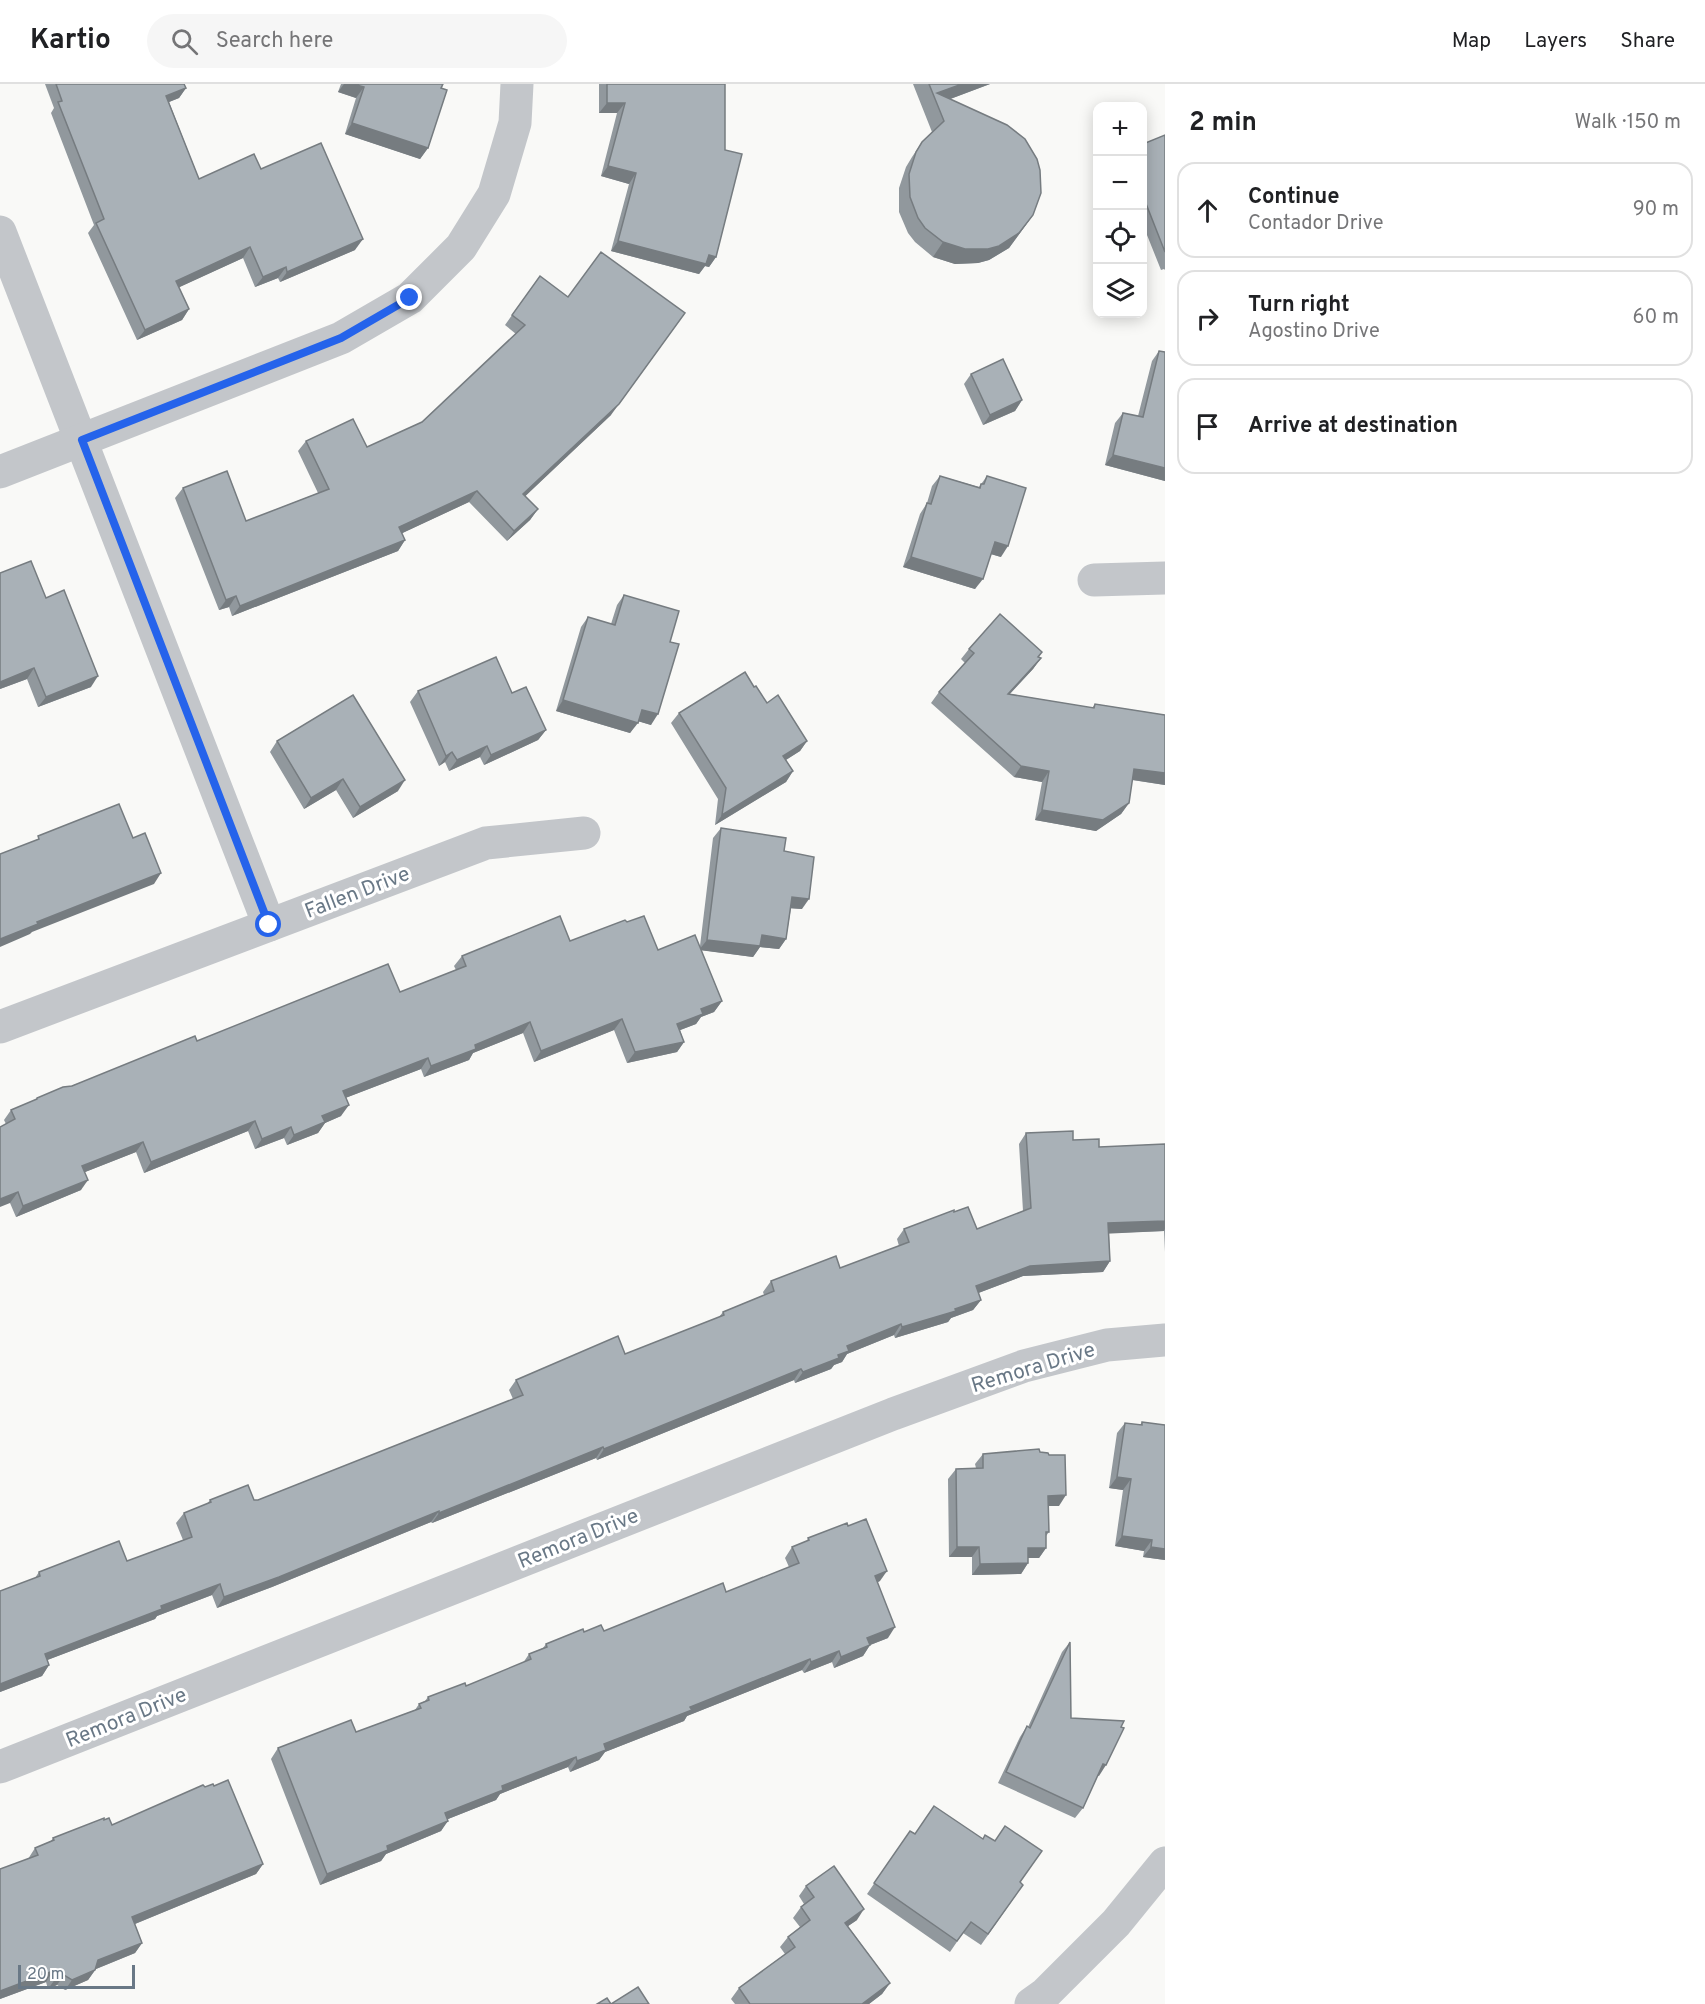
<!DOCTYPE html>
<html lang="en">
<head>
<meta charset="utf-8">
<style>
  body { margin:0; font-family:Overpass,sans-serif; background:#f6f6f6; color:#202124 }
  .controls { position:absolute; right:18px; top:18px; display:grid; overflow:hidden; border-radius:12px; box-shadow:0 3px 15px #0003 }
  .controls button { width:54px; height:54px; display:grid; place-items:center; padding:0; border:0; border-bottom:2px solid #e0e0e0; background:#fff; color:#202124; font:30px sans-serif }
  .scale { position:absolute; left:18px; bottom:15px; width:117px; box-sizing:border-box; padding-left:6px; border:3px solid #697886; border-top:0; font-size:16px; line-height:21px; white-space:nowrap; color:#697886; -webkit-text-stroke:4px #fff; paint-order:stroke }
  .stop { position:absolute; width:18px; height:18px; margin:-14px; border:4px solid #2563eb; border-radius:50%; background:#fff }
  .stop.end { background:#2563eb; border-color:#fff; box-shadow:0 2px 6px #0008 }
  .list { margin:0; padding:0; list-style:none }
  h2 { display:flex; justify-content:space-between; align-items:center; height:78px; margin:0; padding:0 24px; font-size:26px }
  h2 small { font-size:20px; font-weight:400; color:#757577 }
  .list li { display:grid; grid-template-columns:39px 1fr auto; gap:18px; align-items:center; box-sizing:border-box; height:96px; margin:0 12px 12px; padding:0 12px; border:2px solid #e0e0e0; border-radius:18px }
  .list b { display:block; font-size:22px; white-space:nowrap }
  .list p { margin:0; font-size:20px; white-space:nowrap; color:#757577 }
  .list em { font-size:20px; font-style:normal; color:#757577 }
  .icon { flex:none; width:33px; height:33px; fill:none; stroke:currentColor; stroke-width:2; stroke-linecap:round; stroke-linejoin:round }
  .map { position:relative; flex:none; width:1165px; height:1920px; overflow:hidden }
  header { display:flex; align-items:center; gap:36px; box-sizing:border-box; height:84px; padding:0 30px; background:#fff; border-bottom:2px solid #e0e0e0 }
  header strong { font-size:28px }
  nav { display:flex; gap:33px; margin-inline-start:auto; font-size:21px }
  .search { width:420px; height:54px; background:#f6f6f6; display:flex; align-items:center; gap:15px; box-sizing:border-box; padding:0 21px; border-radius:33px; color:#757577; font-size:22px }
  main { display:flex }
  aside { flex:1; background:#fff }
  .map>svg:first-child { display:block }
</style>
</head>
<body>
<header>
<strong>Kartio</strong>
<div class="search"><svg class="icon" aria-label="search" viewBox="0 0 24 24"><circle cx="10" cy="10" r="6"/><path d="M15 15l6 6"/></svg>Search here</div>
<nav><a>Map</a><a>Layers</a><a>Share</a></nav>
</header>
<main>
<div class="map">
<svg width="1165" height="1920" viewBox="0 0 1165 1920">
  <rect width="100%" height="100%" fill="#f9f9f7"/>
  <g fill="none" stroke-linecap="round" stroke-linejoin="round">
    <g stroke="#c3c6ca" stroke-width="33">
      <path d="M0 148 269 841"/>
      <path d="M0 388 341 254 410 214 461 163 494 110 515 39 517 0"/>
      <path d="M1094 496 1165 494"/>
      <path d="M0 943 486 759 584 749"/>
      <path d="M0 1683 893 1330 1024 1282 1107 1261 1165 1256"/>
      <path d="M1031 1920 1045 1910 1116 1839 1165 1779"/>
    </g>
  </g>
  <g fill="#91989d">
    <path d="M45 0H184L186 4 179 14 169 18 199 95 261 85 355 166 280 198 278 194 255 203 243 174 179 203 189 225 182 236 137 256 88 149 94 141 51 29 54 24Z"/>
    <path d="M341 0H443L428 64 420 75 345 50 356 14 338 8Z"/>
    <path d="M599 0H725L716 173 709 183 705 182 699 190 611 167 629 100 601 92 617 29H599Z"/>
    <path d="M913 0H990L950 15 1033 131 1009 164 989 176 978 179 955 180 933 173 915 158 908 149 899 128V104L906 83 912 73 922 58 932 48Z"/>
    <path d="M1165 51V186L1164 185 1161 186 1143 141V60Z"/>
    <path d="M540 192 611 331 525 412 538 425 530 436 507 457 469 418 402 449 405 456 398 467 232 532 229 523 219 526 175 414 183 404 246 437 318 409 298 367 306 357 367 363 422 338 516 250 505 241Z"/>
    <path d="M1159 267 1165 268V397L1105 381 1115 339 1123 329 1138 332 1152 277Z"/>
    <path d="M971 290 1022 316 1015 327 983 341 964 300Z"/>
    <path d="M940 392 979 403 987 392 1001 473 991 470 975 505 903 483 920 430 927 419 932 402Z"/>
    <path d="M0 489 46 514 91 603 38 623 27 595 0 605Z"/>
    <path d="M624 511 670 558 651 641 638 637 630 649 556 627 581 543 588 533 611 540 617 521Z"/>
    <path d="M969 565 1039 573 1041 574 1033 585 1010 610 1092 624 1095 620 1165 631V701L1132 696 1129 719 1121 730 1096 747 1035 736 1042 698 1014 693 931 619 939 608 965 579 961 575Z"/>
    <path d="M754 603 767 619 807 657 800 667 786 676 793 687 786 698 715 741 718 715 671 639 679 629Z"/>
    <path d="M418 607 512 609 546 646 538 656 484 681 480 673 449 687 445 678 439 682 410 618Z"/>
    <path d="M277 657 398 707 353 734 336 706 304 725 270 668Z"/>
    <path d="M721 744 784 767 802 825 791 824 786 855 779 865 760 863 753 873 701 866 722 917 714 928 701 933 696 940 680 946 684 958 677 968 627 979 614 946 534 978 523 949 473 969 469 976 424 993 421 985 345 1014 341 1032 325 1039 318 1049 287 1061 284 1054 255 1065 248 1047 144 1089 136 1068 85 1088 81 1106 16 1133 10 1119 6 1040 4 1036 11 1026 35 1016 37 1014 197 957 400 908 456 886 454 882 462 872 570 857 627 838 658 866 700 862 713 754Z"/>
    <path d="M1026 1049 1073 1056 1099 1063 1165 1060V1168L1164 1147 1109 1149 1110 1177 1103 1188 1023 1192 978 1209 981 1216 973 1226 951 1234 948 1238 895 1254 894 1251 847 1270 842 1278 834 1281 831 1285 795 1299 794 1296 597 1376 596 1374 432 1439 431 1438 272 1503 217 1524 212 1511 157 1532 155 1535 47 1576 49 1581 42 1592 0 1608V1507L35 1494 39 1488 127 1477 183 1456 176 1439 184 1429 207 1420 210 1416H258L513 1315 509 1306 516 1296 625 1270 719 1233 723 1228 764 1211 763 1208 771 1197 840 1184 899 1162 897 1155 904 1145 954 1128 977 1145 1023 1127 1019 1060Z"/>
    <path d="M1142 1338 1165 1341V1476L1143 1473 1144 1467 1115 1462 1123 1406 1109 1404 1117 1349 1125 1339 1140 1341Z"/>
    <path d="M1040 1368 1059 1422H1048L1049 1448 1046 1452V1464L1039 1474H1028V1479L1021 1490 972 1491V1473H949L948 1395 956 1385 976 1384 975 1380 983 1370Z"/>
    <path d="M848 1442 880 1497 877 1498 888 1554 870 1561 863 1572 834 1584 832 1578 804 1589 802 1586 687 1632 684 1637 605 1668 599 1676 570 1688 568 1683 500 1710 496 1716 448 1735 441 1747 386 1770 381 1777 320 1801 271 1675 278 1664 356 1648 415 1626 419 1620 425 1617 428 1613 466 1602 523 1579 529 1570 543 1564 546 1560 584 1548 604 1547 726 1508 789 1483 785 1474 792 1463 807 1457 808 1454Z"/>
    <path d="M1070 1558 1071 1634 1099 1692 1098 1691 1083 1724 1075 1734 998 1699 1020 1653 1027 1642 1028 1643 1062 1568Z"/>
    <path d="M104 1736 112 1741 263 1780 256 1790 135 1840 142 1859 135 1869 96 1885 88 1896 65 1906 57 1901 48 1905 46 1898 0 1915V1785L28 1775 35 1764 51 1757 53 1754Z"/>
    <path d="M910 1747 1020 1798 1023 1801 981 1861 963 1849 950 1868 867 1810Z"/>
    <path d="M806 1802 857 1836 848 1842 890 1899 882 1910 869 1920H735L731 1915 739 1904 785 1870 780 1863 788 1853 800 1843 793 1834 801 1823 804 1820 799 1812Z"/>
  </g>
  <g fill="#767c80">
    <path d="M344 0H353L364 3 356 14 338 8Z"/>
    <path d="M962 0H990L937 20V9Z"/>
    <path d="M186 4 179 14 159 22 166 12Z"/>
    <path d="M607 19H625L617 29H599Z"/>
    <path d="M352 39 428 64 420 75 345 50Z"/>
    <path d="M608 82 636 89 629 100 601 92Z"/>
    <path d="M1033 131 1009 164 989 176 978 179 955 180 933 173 943 158Z"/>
    <path d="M363 155 355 166 280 198 287 188Z"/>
    <path d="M618 157 709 171 716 173 709 183 705 182 699 190 611 167Z"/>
    <path d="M250 163 243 174 169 208 176 197Z"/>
    <path d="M286 183 278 194 255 203 263 193Z"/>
    <path d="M189 225 182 236 137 256 145 246Z"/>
    <path d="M685 229 611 331 516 421 523 410Z"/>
    <path d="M1022 316 1015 327 983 341 990 331Z"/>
    <path d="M1113 371 1165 384V397L1105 381Z"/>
    <path d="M477 407 469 418 392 454 399 443Z"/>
    <path d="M538 425 530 436 507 457 514 447Z"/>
    <path d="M405 456 398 467 232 532 240 522Z"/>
    <path d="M995 458 1008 462 1001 473 987 469Z"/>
    <path d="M911 473 983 495 975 505 903 483Z"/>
    <path d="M236 512 229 523 219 526 226 516Z"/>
    <path d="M1041 574 1033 585 1000 620 1008 610Z"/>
    <path d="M34 584 27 595 0 605V598Z"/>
    <path d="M98 592 91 603 38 623 46 613Z"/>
    <path d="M563 616 638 639 630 649 556 627Z"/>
    <path d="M642 626 658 630 651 641 634 636Z"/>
    <path d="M546 646 538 656 484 681 491 671Z"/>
    <path d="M807 657 800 667 776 682 783 672Z"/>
    <path d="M487 662 480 673 449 687 457 676Z"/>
    <path d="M452 668 445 678 439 682 446 672Z"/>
    <path d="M1021 682 1049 687 1042 698 1014 693Z"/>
    <path d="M1134 685 1165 689V701L1127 695Z"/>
    <path d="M793 687 786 698 715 741 722 731Z"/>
    <path d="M343 695 336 706 304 725 311 714Z"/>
    <path d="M405 696 398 707 353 734 360 723Z"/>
    <path d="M1129 719 1121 730 1096 747 1035 736 1042 726Z"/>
    <path d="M161 789 154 800 32 848 30 850 0 863V855L37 838Z"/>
    <path d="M792 813 809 815 802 825 785 824Z"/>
    <path d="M762 851 786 855 779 865 760 863 753 873 699 866 707 856Z"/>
    <path d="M722 917 714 928 701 933 696 940 670 950 677 940 701 925Z"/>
    <path d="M622 935 614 946 534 978 541 967Z"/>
    <path d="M530 938 523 949 473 969 469 976 424 993 431 982 475 961Z"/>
    <path d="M684 958 677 968 627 979 635 968Z"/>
    <path d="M428 974 421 985 335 1018 343 1007Z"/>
    <path d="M349 1021 341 1032 325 1039 318 1049 287 1061 294 1051 322 1032Z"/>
    <path d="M255 1037 248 1047 144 1089 151 1078Z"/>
    <path d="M291 1043 284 1054 255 1065 262 1055Z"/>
    <path d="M143 1058 136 1068 75 1092 82 1082Z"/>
    <path d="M88 1096 81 1106 16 1133 23 1122Z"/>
    <path d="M18 1108 10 1119 0 1123V1115Z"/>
    <path d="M1165 1137V1145L1164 1147 1101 1150 1108 1139Z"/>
    <path d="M1110 1177 1103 1188 1023 1192 968 1213 976 1202 1030 1182Z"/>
    <path d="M981 1216 973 1226 951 1234 948 1238 895 1254 902 1243Z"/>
    <path d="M901 1240 894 1251 847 1270 842 1278 834 1281 831 1285 795 1299 803 1288 838 1271 847 1262Z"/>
    <path d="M801 1285 794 1296 597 1376 604 1365Z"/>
    <path d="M603 1363 596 1374 432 1439 439 1429Z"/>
    <path d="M1117 1393 1131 1395 1123 1406 1109 1404Z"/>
    <path d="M1066 1411 1059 1422H1041L1048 1412Z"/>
    <path d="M439 1427 431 1438 272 1503 217 1524 224 1513Z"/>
    <path d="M1122 1452 1152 1456 1144 1467 1115 1462Z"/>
    <path d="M957 1463H979L972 1473H949Z"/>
    <path d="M1151 1463 1165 1465V1476L1143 1473Z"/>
    <path d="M1028 1464H1046L1039 1474H1020Z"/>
    <path d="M1028 1479 1021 1490 972 1491 980 1480Z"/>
    <path d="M887 1487 880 1497 868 1503 875 1492Z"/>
    <path d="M220 1500 212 1511 157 1532 155 1535 37 1580 45 1570 161 1522Z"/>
    <path d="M895 1543 888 1554 860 1565 867 1554Z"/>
    <path d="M870 1561 863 1572 834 1584 841 1573Z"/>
    <path d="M839 1567 832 1578 804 1589 811 1578Z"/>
    <path d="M810 1575 802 1586 687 1632 684 1637 605 1668 599 1676 570 1688 577 1677 604 1660 690 1623Z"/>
    <path d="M49 1581 42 1592 0 1608V1600Z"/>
    <path d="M576 1673 568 1683 500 1710 496 1716 438 1739 445 1729 502 1702Z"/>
    <path d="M1103 1680 1106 1681 1099 1692 1096 1691Z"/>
    <path d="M448 1737 441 1747 386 1770 381 1777 320 1801 327 1790 387 1762Z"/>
    <path d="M263 1780 256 1790 125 1844 132 1833Z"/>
    <path d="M864 1825 857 1836 838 1849 845 1839Z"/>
    <path d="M142 1859 135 1869 91 1887 98 1876Z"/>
    <path d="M95 1886 88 1896 65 1906 72 1896Z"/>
    <path d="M53 1887 46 1898 0 1915V1907Z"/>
    <path d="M64 1891 57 1901 48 1905 56 1894Z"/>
    <path d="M890 1899 882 1910 869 1920H862Z"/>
  </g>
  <g fill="#a9b1b7" stroke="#767c80" stroke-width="1.5">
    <path d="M56 0H184L186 4 166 12 199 95 254 70 261 85 321 59 363 155 287 188 286 183 263 193 250 163 176 197 189 225 145 246 96 139 104 135 58 18 62 17Z"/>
    <path d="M353 0H443L441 4 447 6 428 64 352 39 364 3Z"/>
    <path d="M607 0H725V66L742 70 716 173 709 171 706 180 618 157 636 89 608 82 625 19H607Z"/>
    <path d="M929 0H962L937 9 1007 41 1025 55 1037 75 1040 86 1041 109 1033 131 1019 149 999 162 988 165H965L943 158 925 144 918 134 910 113 909 90 916 68 922 58 944 37Z"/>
    <path d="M1165 51V168L1143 112V60Z"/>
    <path d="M601 168 685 229 619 320 523 410 538 425 514 447 477 407 399 443 405 456 240 522 236 512 226 516 183 404 227 387 246 437 329 405 306 357 353 335 367 363 422 338 525 241 512 231 540 192 568 213Z"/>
    <path d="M1159 267 1165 268V384L1113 371 1123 329 1143 333Z"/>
    <path d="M1003 275 1022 316 990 331 971 290Z"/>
    <path d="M940 392 980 404 981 400H984L987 392 1026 404 1008 462 995 458 983 495 911 473 927 419 931 420Z"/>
    <path d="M31 477 46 514 64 506 98 592 46 613 34 584 0 598V489Z"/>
    <path d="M624 511 679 527 670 558 679 560 658 630 642 626 638 639 563 616 588 533 615 541Z"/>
    <path d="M1000 530 1042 568 1038 573 1041 574 1008 610 1094 624 1095 620 1165 631V689L1134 685 1129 719 1103 736 1042 726 1049 687 1021 682 939 608 974 569 969 565Z"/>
    <path d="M496 573 512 609 526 603 546 646 491 671 487 662 457 676 452 668 446 672 418 607Z"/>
    <path d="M745 588 754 603 756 602 767 619 778 611 807 657 783 672 793 687 722 731 726 704 679 629Z"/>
    <path d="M353 611 405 696 360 723 343 695 311 714 277 657Z"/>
    <path d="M119 720 133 754 145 749 161 789 37 838 38 840 0 855V770L39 755 38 752Z"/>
    <path d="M721 744 786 754 784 767 814 773 809 815 792 813 786 855 762 851 760 862 707 856Z"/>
    <path d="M560 832 570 857 625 836 627 838 644 832 658 866 695 851 722 917 701 925 703 930 677 940 684 958 635 968 622 935 541 967 530 938 475 961 476 965 431 982 428 974 343 1007 349 1021 322 1032 325 1038 294 1051 291 1043 262 1055 255 1037 151 1078 143 1058 82 1082 88 1096 23 1122 18 1108 0 1115V1043L15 1035 11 1026 37 1015V1014L63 1003 72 1002 195 952 197 957 388 880 400 908 466 882 462 872Z"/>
    <path d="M1073 1047V1056L1099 1055V1063L1165 1060V1137L1108 1139 1110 1177 1030 1182 976 1202 981 1216 955 1225 956 1227 902 1243 901 1240 847 1262 849 1267 838 1271 839 1274 803 1288 801 1285 604 1365 603 1363 439 1429V1427L279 1493 224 1513 220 1500 161 1522 162 1525 45 1570 49 1581 0 1600V1507L40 1492 39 1488 119 1457 127 1477 192 1453 184 1429 211 1418 210 1416 248 1401 254 1416H258L523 1311 516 1296 618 1252 625 1270 724 1231 723 1228 774 1207 771 1197 836 1172 840 1184 909 1158 904 1145 954 1126V1128L968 1123 977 1145 1031 1124 1026 1049Z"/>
    <path d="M1142 1338 1165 1341V1465L1151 1463 1152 1456 1122 1452 1131 1395 1117 1393 1125 1339 1142 1341Z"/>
    <path d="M1039 1365 1040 1368 1048 1369 1049 1371H1065L1066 1411 1048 1412 1049 1448H1046V1464H1028V1479L980 1480 979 1463H957L956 1385 983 1384V1370Z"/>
    <path d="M866 1435 887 1487 875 1492 895 1543 867 1554 870 1561 841 1573 839 1567 811 1578 810 1575 690 1623 692 1626 604 1660 606 1666 577 1677 576 1673 502 1702 503 1706 445 1729 448 1737 387 1762 388 1766 327 1790 278 1664 351 1636 356 1648 421 1624 419 1620 429 1616 428 1613 465 1599 466 1602 531 1575 529 1570 547 1563 546 1560 583 1545 584 1548 601 1541 604 1547 723 1499 726 1508 799 1479 792 1463 809 1456 808 1454 847 1439 848 1442Z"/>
    <path d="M1070 1558 1071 1634 1124 1637 1121 1643 1124 1644 1106 1681 1103 1680 1083 1724 1006 1688 1027 1642 1030 1644Z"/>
    <path d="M228 1696 263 1780 132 1833 142 1859 98 1876 95 1886 72 1896 64 1891 56 1894 53 1887 0 1907V1785L38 1771 35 1764 54 1756 53 1754 104 1734V1736L109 1734 112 1741 203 1701 205 1703 213 1700 214 1702Z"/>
    <path d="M934 1722 983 1755 985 1751 995 1757 1005 1742 1042 1767 1020 1798 1023 1801 988 1850 971 1838 957 1857 874 1799 910 1747 915 1750Z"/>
    <path d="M834 1782 864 1825 845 1839 890 1899 862 1920H750L739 1904 795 1863 788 1853 810 1836 801 1823 814 1813 806 1802Z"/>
    <path d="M638 1903 649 1920H611Z"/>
    <path d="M607 1914 611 1920H597Z"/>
  </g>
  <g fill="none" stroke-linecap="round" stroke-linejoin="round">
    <path stroke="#2563eb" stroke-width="8" d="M269 841 82 356 341 254 410 214"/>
  </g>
  <g text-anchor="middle" stroke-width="6" stroke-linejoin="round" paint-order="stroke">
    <g font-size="21" fill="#697886" stroke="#fff">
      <text transform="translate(357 808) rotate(-21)" y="7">Fallen Drive</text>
      <text transform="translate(1033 1283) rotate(-17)" y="7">Remora Drive</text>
      <text transform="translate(578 1454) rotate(-22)" y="7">Remora Drive</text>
      <text transform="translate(126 1633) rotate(-22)" y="7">Remora Drive</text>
    </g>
  </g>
</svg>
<div class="controls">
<button>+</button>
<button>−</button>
<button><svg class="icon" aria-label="locate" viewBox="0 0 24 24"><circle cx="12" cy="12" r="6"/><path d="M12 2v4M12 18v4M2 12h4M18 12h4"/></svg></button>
<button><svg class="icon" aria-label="layers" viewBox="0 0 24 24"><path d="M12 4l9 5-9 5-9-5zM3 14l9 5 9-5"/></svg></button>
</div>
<div class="scale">20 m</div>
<div class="stop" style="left:269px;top:841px"></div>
<div class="stop end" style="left:410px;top:214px"></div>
</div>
<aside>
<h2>2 min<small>Walk · 150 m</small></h2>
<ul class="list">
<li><svg class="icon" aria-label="ahead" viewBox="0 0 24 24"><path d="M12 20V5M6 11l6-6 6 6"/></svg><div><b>Continue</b><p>Contador Drive</p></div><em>90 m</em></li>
<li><svg class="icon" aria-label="right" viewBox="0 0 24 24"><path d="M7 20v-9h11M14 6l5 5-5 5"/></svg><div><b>Turn right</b><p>Agostino Drive</p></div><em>60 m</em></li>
<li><svg class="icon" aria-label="arrive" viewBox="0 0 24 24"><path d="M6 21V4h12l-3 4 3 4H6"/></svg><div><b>Arrive at destination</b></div></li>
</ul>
</aside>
</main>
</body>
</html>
